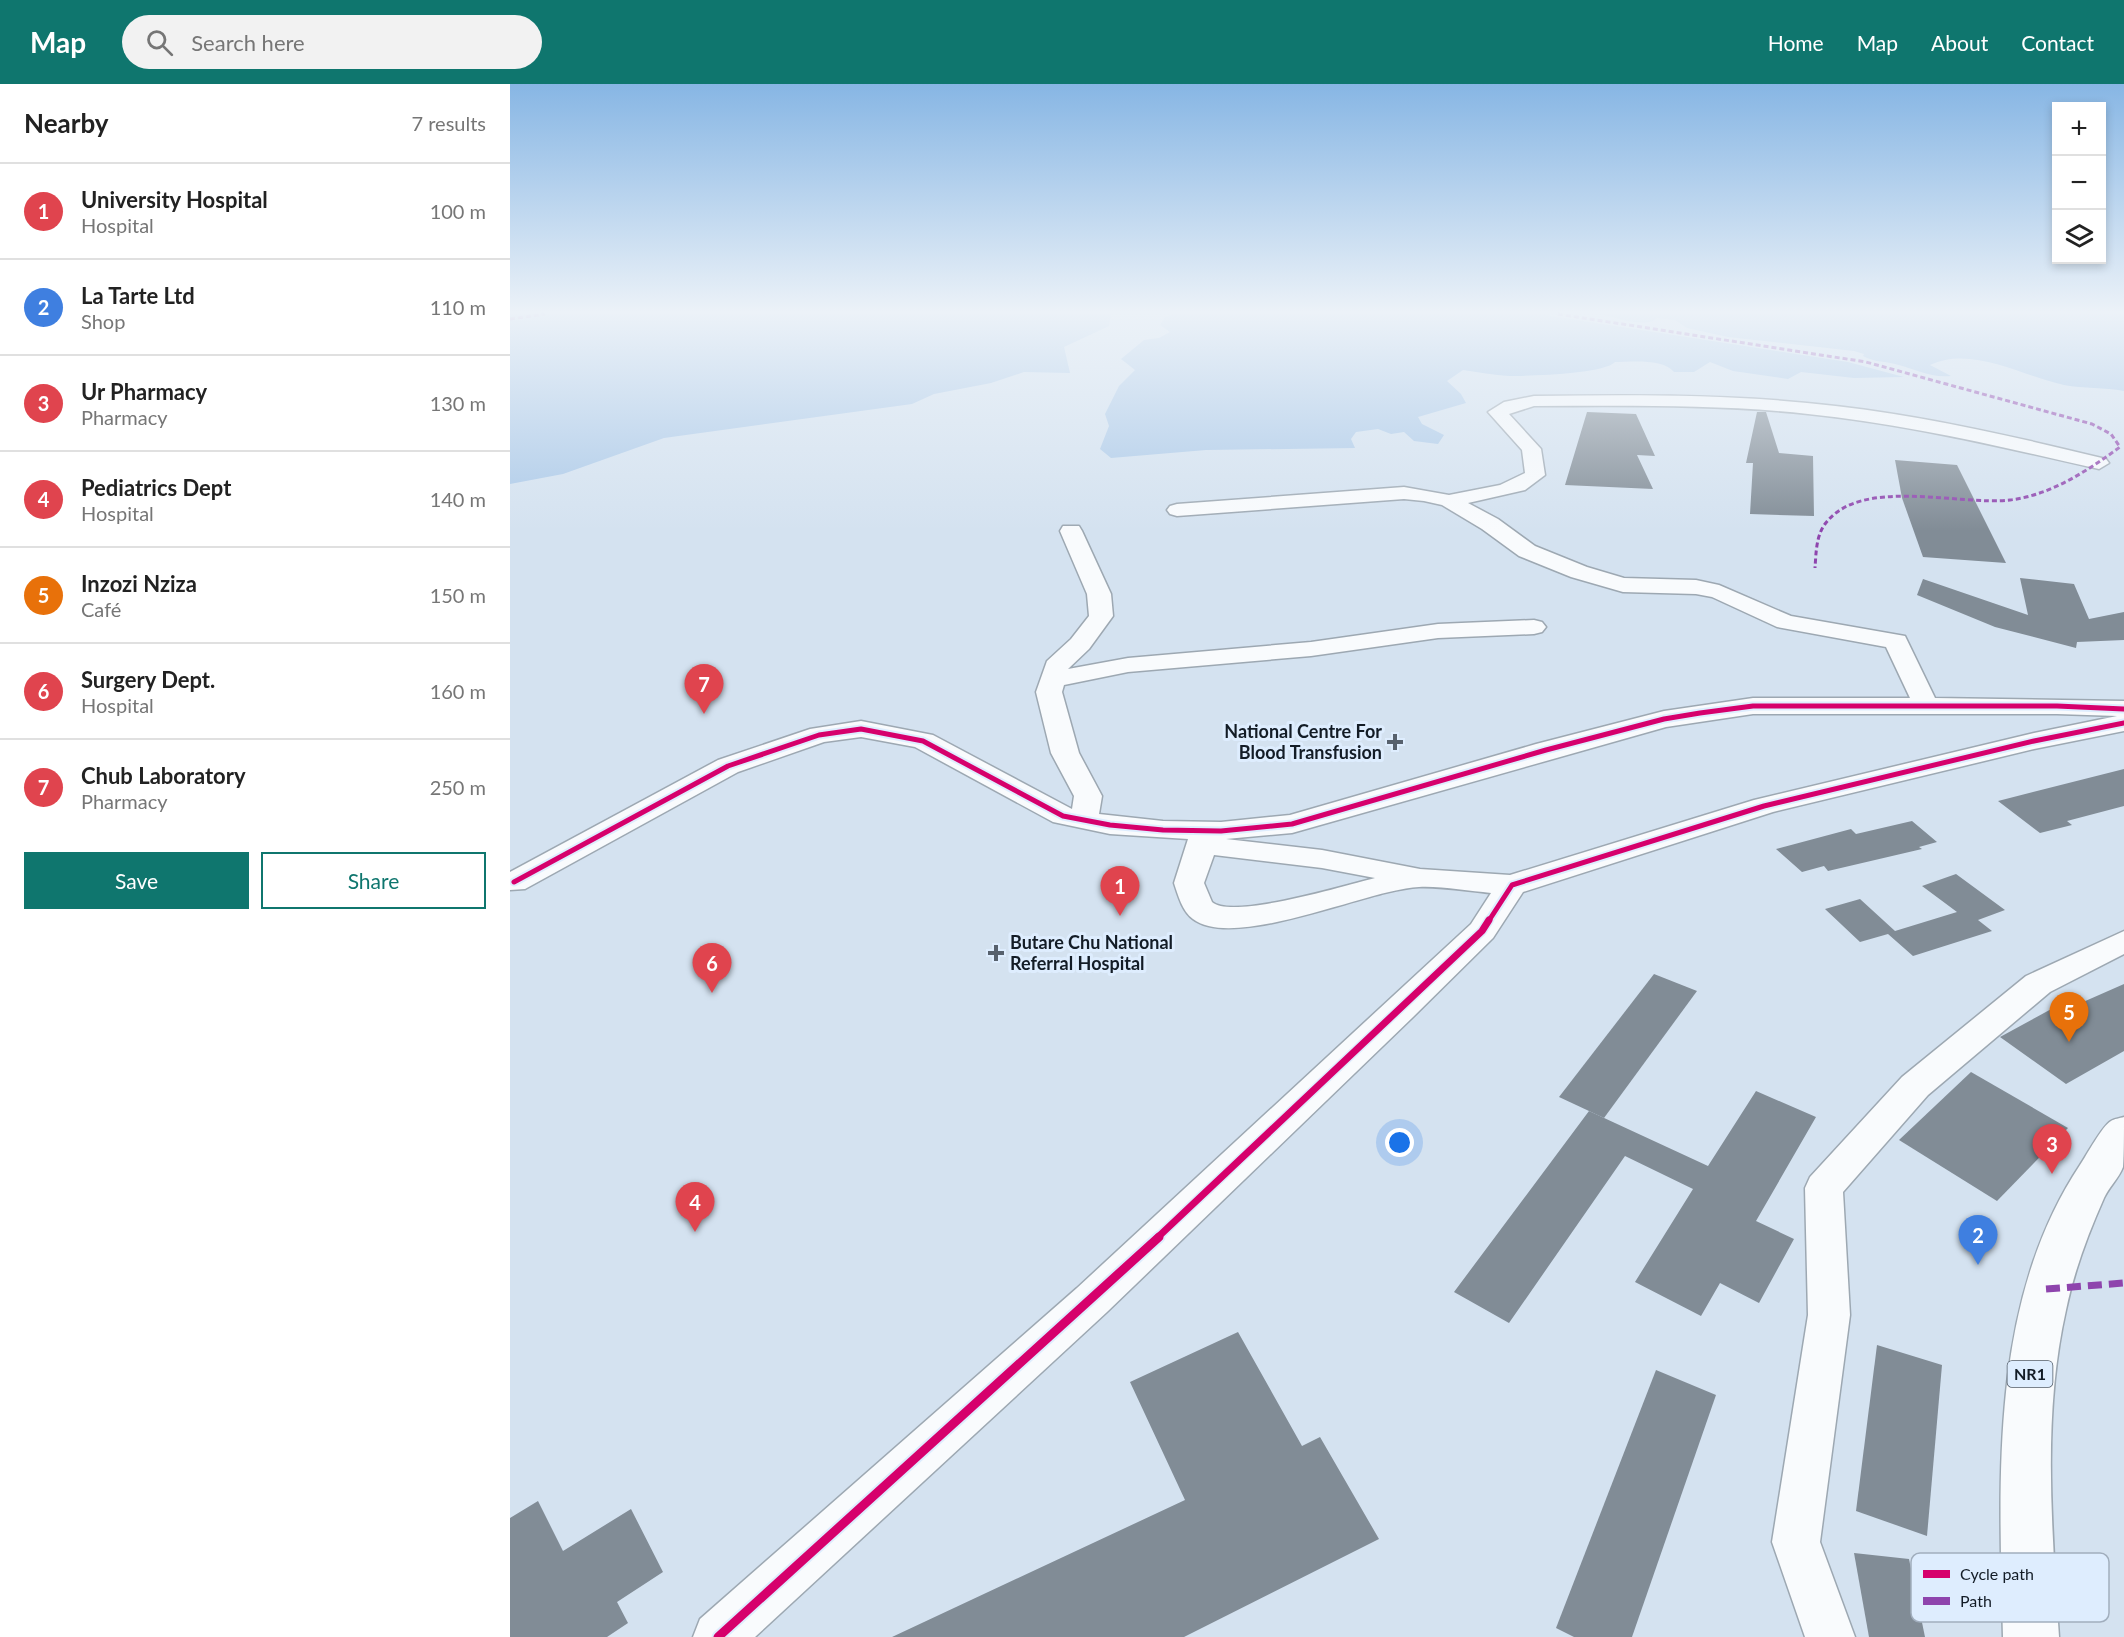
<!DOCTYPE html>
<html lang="en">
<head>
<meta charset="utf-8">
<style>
  body { margin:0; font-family:Lato,sans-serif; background:#f2f2f2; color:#222 }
  .controls { position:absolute; right:18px; top:18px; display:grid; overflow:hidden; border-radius:0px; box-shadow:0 3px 9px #0003 }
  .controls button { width:54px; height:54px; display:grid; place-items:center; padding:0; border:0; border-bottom:2px solid #e0e0e0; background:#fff; color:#222; font:30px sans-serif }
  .you { position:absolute; left:890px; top:1059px; width:21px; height:21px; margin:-15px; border:4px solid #fff; border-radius:50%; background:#1a73e8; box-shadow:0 0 0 9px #1a73e833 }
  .badge { display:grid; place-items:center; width:39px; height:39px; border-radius:50%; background:#0f766e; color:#fff; font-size:20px; font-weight:700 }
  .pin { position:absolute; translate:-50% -50px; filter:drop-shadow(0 2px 3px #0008) }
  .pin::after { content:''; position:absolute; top:32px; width:21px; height:18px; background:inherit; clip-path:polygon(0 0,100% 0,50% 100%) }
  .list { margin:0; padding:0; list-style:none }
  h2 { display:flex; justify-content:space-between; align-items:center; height:78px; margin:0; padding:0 24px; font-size:26px }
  h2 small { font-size:20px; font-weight:400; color:#767676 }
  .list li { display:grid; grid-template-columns:39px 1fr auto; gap:18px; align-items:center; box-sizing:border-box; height:96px; padding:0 24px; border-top:2px solid #e0e0e0 }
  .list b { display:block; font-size:22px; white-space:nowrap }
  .list p { margin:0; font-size:20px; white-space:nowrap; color:#767676 }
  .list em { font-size:20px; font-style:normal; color:#767676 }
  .actions { display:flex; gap:12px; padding:18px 24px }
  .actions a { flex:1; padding:14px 0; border:2px solid #0f766e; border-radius:0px; text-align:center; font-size:21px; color:#0f766e }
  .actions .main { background:#0f766e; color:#fff }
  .icon { flex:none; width:33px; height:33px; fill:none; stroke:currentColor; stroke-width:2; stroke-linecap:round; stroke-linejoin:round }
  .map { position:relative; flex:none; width:1614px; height:1553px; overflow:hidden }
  header { display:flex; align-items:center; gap:36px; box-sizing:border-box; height:84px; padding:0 30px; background:#0f766e; color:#fff }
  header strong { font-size:28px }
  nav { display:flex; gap:33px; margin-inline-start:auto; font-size:21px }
  .search { width:420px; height:54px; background:#f2f2f2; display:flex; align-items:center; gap:15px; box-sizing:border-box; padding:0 21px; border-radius:33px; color:#767676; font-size:22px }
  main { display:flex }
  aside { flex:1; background:#fff }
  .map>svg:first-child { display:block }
</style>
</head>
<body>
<header>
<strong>Map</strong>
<div class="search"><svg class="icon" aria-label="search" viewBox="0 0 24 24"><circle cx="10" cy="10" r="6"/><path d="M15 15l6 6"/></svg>Search here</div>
<nav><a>Home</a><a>Map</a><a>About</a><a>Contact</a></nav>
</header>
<main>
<aside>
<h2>Nearby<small>7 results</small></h2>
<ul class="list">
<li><span class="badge" style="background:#e0444e">1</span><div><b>University Hospital</b><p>Hospital</p></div><em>100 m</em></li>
<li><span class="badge" style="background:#3f7fe0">2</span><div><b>La Tarte Ltd</b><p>Shop</p></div><em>110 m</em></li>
<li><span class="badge" style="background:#e0444e">3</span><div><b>Ur Pharmacy</b><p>Pharmacy</p></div><em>130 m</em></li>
<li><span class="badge" style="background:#e0444e">4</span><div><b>Pediatrics Dept</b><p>Hospital</p></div><em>140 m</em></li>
<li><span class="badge" style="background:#e8710a">5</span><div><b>Inzozi Nziza</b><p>Café</p></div><em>150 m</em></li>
<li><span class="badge" style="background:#e0444e">6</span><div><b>Surgery Dept.</b><p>Hospital</p></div><em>160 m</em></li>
<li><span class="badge" style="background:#e0444e">7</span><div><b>Chub Laboratory</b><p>Pharmacy</p></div><em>250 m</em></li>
</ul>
<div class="actions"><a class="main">Save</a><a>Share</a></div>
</aside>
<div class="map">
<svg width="1614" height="1553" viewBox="0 0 1614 1553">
  <rect width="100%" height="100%" fill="#d4e2f0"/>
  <g fill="#abc9e8">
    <path d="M0 230H601L599 242 554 263 560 289 514 288 481 299 424 310 402 320 154 354 53 390 0 400Z"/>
    <path d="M665 230H1028L1338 278 1394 293 1344 294 1291 288 1278 295 1223 287 1200 278 1184 288H1164C1153 274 1121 278 1105 278 1094 290 1018 292 999 292 984 291 968 288 953 286L937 297 951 310 956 319 908 333 912 340 934 351 928 360 904 357 894 348 881 350 868 345 846 348 841 355 845 364 696 366 601 374 590 365 599 342 595 330 609 302 625 286 611 275 634 256 649 254 660 248 650 241 655 233Z"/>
    <path d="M1091 230H1614V307C1594 303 1574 305 1554 301 1512 292 1462 261 1420 281L1441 292C1420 294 1405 285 1385 280 1373 277 1364 278 1353 272L1354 270 1344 267 1218 253 1177 244 1165 236 1147 234C1137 245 1103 233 1091 230Z"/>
  </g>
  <g fill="#818c96">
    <path d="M1077 328 1126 330 1145 372 1127 371 1143 405 1055 401Z"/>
    <path d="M1247 328H1256L1269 369 1303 372 1304 432 1240 430 1243 379H1236Z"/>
    <path d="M1385 376 1447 381 1496 479 1413 473 1392 414Z"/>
    <path d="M1510 494 1564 500 1579 535 1614 528V556L1567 558 1566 564 1485 543 1407 511 1413 495 1518 531Z"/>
    <path d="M1614 685V722L1557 737 1562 741 1530 749 1488 717Z"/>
    <path d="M1402 737 1427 758 1409 763 1412 765 1318 787 1314 782 1292 788 1266 765 1341 745 1346 750Z"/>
    <path d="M1446 790 1495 826 1468 836 1482 847 1403 872 1378 850 1350 858 1315 825 1350 815 1385 847 1447 828 1412 802Z"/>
    <path d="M1144 890 1187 907 1094 1034 1049 1013Z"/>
    <path d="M1614 900V967L1556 1000 1490 953 1556 917 1564 922Z"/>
    <path d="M1461 988 1558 1044 1487 1117 1389 1056Z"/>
    <path d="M1246 1007 1306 1033 1246 1137 1284 1155 1249 1219 1210 1199 1191 1232 1125 1198 1183 1105 1115 1072 999 1239 944 1208 1079 1027 1198 1082Z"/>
    <path d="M728 1248 792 1362 810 1353 869 1455 674 1553H382L675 1416 620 1298Z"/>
    <path d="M1367 1261 1432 1281 1417 1452 1346 1427Z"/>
    <path d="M1146 1286 1206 1311 1122 1553H1064L1046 1544Z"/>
    <path d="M28 1417 53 1467 121 1425 153 1488 107 1518 118 1539 97 1553H0V1434Z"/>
    <path d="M1344 1469 1399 1475 1415 1553H1359Z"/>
  </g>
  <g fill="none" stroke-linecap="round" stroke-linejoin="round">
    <g stroke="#9da8b2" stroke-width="3">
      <g id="minor">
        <path d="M1024 312C1115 311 1206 310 1297 319 1397 328 1498 351 1596 375L1599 379 1589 385C1493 363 1396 340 1298 330 1207 320 1115 322 1024 322L999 330 1031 365 1035 391 1015 406 958 419 988 435 1025 462 1077 483 1114 494 1186 496 1209 501 1281 532 1395 552 1425 614 1614 617V647L1524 665 1263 728 1013 808 983 854 902 934 597 1228 245 1553H183L190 1535 567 1204 961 840 981 809C958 807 932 802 909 803 859 805 725 867 683 835 672 827 668 811 664 799L678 755 600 750 543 738 405 663 351 653 314 658 228 688 15 805 0 806V788L208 676 300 645 351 637 423 651 562 725 564 712 541 669 526 608 537 577 561 555 579 532 577 510 550 447 553 442H569L572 447 601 510 603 532 579 565 558 585 618 574 801 558 928 540 1024 536 1032 538 1036 543 1032 548 1024 550 928 554 801 572 618 588 554 601 552 608 569 669 592 712 589 730 653 737 711 738 780 731 1026 660 1154 627 1243 614H1400L1376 563 1267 543 1202 513 1186 510 1113 508 1061 493 1009 472 972 445 932 421 914 417 894 415 667 432 660 430 657 426 660 422 667 420 894 403 939 411 990 401 1015 389 1012 366 978 328 994 318ZM1243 630H1547L1607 632 1524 649 1244 716 1000 791 910 785 812 766 716 755 782 749 1156 643ZM704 771 812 784 865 794C837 801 722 836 702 818L694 799Z"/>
        <path d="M1614 847V870L1540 908 1418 1011 1333 1108 1340 1231 1310 1458 1345 1553H1295L1262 1458 1298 1231 1295 1104 1300 1093 1392 993 1516 892Z"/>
      </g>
    </g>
    <g stroke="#9da8b2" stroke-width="3">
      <path id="highway" d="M1614 1033C1614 1047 1614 1070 1613 1083 1609 1094 1599 1103 1594 1114 1578 1150 1564 1187 1556 1226 1532 1332 1542 1445 1549 1553H1493C1489 1396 1479 1218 1570 1081 1577 1071 1592 1042 1601 1037 1604 1035 1610 1034 1614 1033Z"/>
    </g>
    <use href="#minor" fill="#f9fbfd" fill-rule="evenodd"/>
    <use href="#highway" fill="#f9fbfd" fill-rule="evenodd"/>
    <g stroke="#8e44ad" stroke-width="3" stroke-dasharray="5 3" stroke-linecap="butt">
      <path d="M1048 230 1356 278 1582 340 1601 350 1610 363C1577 387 1541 411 1500 416 1449 422 1350 392 1315 440 1306 452 1306 470 1305 484"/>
      <path d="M0 235 35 230"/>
    </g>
    <path stroke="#8e44ad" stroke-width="7" stroke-dasharray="14 7" stroke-linecap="butt" d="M1536 1205 1614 1199"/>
    <g stroke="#deedfe" stroke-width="9">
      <g id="cycleway-far2">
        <path d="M4 798 218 682 309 651 351 645 413 657 553 732 600 741 653 746 711 747 782 740 1036 666 1154 635 1190 629 1243 622H1547L1614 625"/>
        <path d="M978 838 1002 801 1254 722 1524 657 1614 639"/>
      </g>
    </g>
    <g stroke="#deedfe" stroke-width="10">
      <path id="cycleway-far1" d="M647 1154 972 847 979 836"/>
    </g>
    <g stroke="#deedfe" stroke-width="13">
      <path id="cycleway" d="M208 1553 649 1153"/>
    </g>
    <use href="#cycleway-far2" stroke="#d6006c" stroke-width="5"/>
    <use href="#cycleway-far1" stroke="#d6006c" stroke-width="7"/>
    <use href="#cycleway" stroke="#d6006c" stroke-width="9"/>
  </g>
  <linearGradient id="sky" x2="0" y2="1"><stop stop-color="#87b6e4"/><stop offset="0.51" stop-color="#ecf2f8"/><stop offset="1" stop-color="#ecf2f8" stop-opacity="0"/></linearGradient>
  <rect width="1614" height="447" fill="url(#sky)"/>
  <g fill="#57616d" stroke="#deedfe" stroke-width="2">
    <path d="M882 649h6v6h6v6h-6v6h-6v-6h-6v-6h6z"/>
    <path d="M483 860h6v6h6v6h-6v6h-6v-6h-6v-6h6z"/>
  </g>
  <g text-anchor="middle" stroke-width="6" stroke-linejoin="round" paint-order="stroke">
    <rect fill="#deedfe" stroke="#505b67" stroke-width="1.5" x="1497.5" y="1277" width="45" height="26" rx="4.5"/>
    <g font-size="16" font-weight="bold" fill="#131c26">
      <text x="1520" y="1296">NR1</text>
    </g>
    <g font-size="18" font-weight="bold" fill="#131c26" stroke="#deedfe" text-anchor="end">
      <text x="872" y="654">National Centre For<tspan x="872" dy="21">Blood Transfusion</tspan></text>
      <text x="500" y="865" text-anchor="start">Butare Chu National<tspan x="500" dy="21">Referral Hospital</tspan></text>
    </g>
  </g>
  <rect x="1401" y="1469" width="198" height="69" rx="9" fill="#deedfe" stroke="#a1aebd" stroke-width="1.5"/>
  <rect x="1413" y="1486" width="27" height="8" fill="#d6006c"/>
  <rect x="1413" y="1513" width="27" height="8" fill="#8e44ad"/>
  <g font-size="16" fill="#131c26">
    <text x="1450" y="1496">Cycle path</text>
    <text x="1450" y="1523">Path</text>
  </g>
</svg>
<div class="controls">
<button>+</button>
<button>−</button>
<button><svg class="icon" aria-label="layers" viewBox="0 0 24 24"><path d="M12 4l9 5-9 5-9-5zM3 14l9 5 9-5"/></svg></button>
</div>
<div class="you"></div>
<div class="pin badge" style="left:610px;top:832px;background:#e0444e">1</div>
<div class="pin badge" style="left:1468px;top:1181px;background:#3f7fe0">2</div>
<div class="pin badge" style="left:1542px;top:1090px;background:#e0444e">3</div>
<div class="pin badge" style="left:185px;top:1148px;background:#e0444e">4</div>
<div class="pin badge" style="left:1559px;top:958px;background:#e8710a">5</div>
<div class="pin badge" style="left:202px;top:909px;background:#e0444e">6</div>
<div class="pin badge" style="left:194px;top:630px;background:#e0444e">7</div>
</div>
</main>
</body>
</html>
